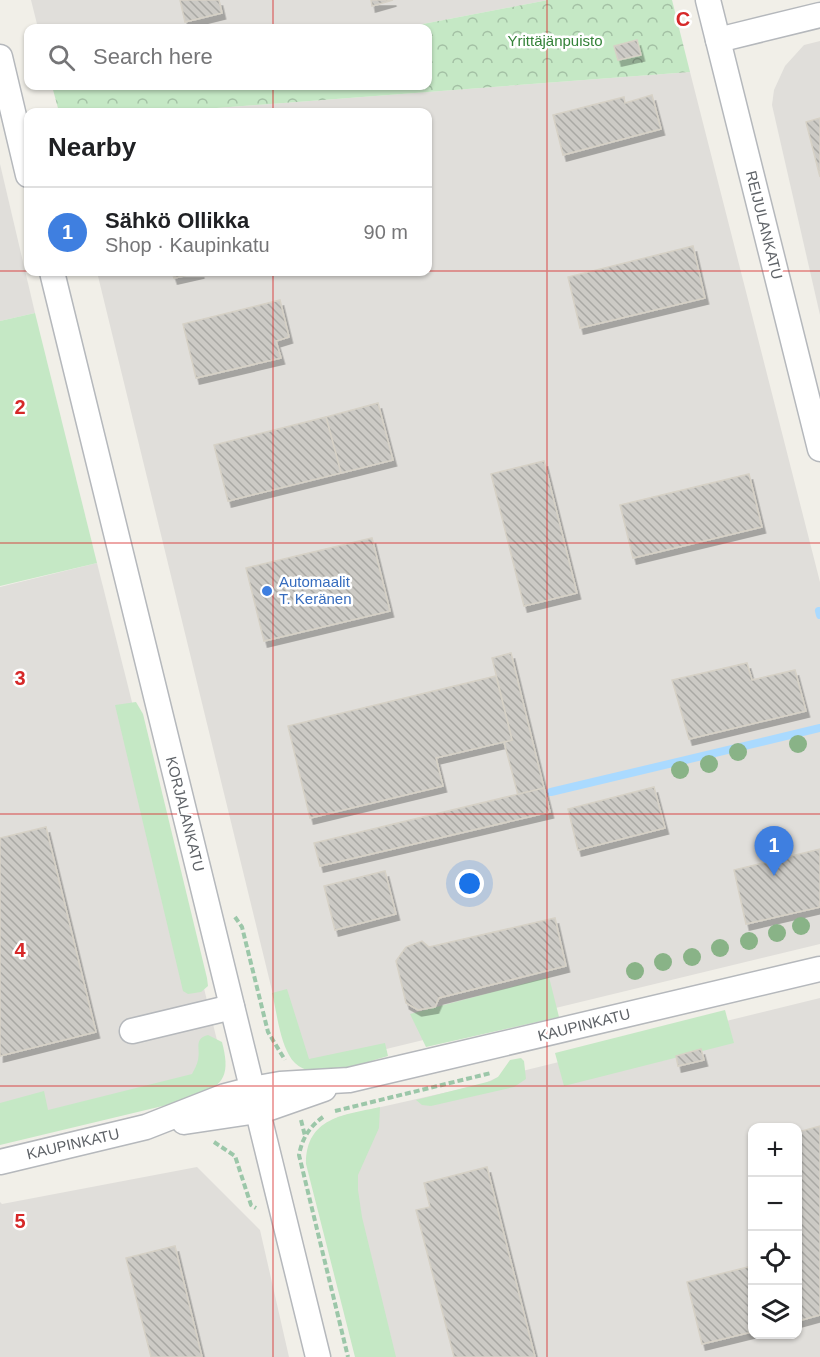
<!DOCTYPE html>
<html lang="en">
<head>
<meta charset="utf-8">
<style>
  body { margin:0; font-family:Arial,sans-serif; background:#f6f6f6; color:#202124 }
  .controls { position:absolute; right:18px; bottom:18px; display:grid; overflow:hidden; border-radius:12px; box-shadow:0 2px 4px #0004 }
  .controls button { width:54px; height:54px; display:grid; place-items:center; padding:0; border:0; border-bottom:2px solid #e0e0e0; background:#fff; color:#202124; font:30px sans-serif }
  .you { position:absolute; left:470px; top:884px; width:21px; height:21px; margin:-15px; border:4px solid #fff; border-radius:50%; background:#1a73e8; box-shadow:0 0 0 9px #1a73e833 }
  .badge { display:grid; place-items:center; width:39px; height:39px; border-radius:50%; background:#ea4335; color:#fff; font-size:20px; font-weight:700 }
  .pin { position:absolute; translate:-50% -50px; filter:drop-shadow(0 2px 3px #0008) }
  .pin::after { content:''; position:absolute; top:32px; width:21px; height:18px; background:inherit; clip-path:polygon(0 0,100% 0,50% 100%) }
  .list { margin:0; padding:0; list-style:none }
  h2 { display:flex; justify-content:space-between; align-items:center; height:78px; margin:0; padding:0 24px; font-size:26px }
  h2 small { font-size:20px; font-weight:400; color:#757577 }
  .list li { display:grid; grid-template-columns:39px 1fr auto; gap:18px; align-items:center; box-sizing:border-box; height:90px; padding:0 24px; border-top:2px solid #e0e0e0 }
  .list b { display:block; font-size:22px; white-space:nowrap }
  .list p { margin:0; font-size:20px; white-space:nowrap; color:#757577 }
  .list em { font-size:20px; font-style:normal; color:#757577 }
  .icon { flex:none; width:33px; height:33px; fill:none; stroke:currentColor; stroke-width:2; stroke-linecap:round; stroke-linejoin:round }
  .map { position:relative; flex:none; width:820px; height:1357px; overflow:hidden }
  .search { position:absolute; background:#fff; box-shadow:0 2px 4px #0004; left:24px; top:24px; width:408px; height:66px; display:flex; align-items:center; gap:15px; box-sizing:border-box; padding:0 21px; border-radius:12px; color:#757577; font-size:22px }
  .panel { position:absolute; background:#fff; box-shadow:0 2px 4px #0004; left:24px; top:108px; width:408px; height:168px; border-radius:12px }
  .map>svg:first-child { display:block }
</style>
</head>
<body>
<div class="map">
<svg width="820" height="1357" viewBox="0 0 820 1357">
  <defs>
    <pattern id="forest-crowns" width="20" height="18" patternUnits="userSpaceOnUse" patternTransform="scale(1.5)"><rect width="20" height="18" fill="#c5e8c5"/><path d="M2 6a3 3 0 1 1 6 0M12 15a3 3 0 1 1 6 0" fill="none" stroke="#a3c0a4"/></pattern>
    <pattern id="building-back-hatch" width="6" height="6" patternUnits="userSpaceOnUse" patternTransform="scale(1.5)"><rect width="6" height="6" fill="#cccac5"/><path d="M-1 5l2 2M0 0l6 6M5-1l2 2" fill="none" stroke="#a9a8a4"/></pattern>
    <filter id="shadow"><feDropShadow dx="3.5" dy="6" stdDeviation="0" flood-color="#0004"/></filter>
  </defs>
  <rect width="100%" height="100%" fill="#f1efe8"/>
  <g fill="#e0deda" fill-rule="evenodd">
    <path d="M31 0H548L402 28H38Z"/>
    <path d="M820 41V315L772 105 774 90 785 66 804 45Z"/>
    <path d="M690 72 820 582V944L312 1067 286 1048 97 272H428V112H164Z"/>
    <path d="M0 164 35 313 0 321Z"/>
    <path d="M97 563 222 1060 203 1089 0 1136V587Z"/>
    <path d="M820 998V1357H364L337 1117 483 1084 498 1077ZM752 1128H798V1334H752Z"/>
    <path d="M197 1167 260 1230 289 1357H0V1202L2 1204Z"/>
  </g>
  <g fill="#c5e8c5">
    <path d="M35 313 97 563 0 586V321Z"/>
    <path d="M136 702 143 714 207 978 208 986 201 992 188 994 183 991 115 705Z"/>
    <path d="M549 977 559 1017 426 1047 410 1014Z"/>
    <path d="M287 989 309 1059 385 1043 388 1056C361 1063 307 1089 289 1055 279 1037 277 1013 272 993Z"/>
    <path d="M725 1010 734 1043 564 1086 555 1053Z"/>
    <path d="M208 1035 222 1042C230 1073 226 1084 196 1098L0 1145V1103L44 1091 48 1110 192 1074C194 1070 197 1065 198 1060 201 1048 193 1039 208 1035Z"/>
    <path d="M521 1058 524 1061 526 1079 514 1087 431 1106 422 1105 416 1100 491 1081 498 1077 510 1060Z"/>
    <path d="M380 1107 379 1128 358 1175V1190L362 1217 396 1357H355L306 1164C306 1117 344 1115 380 1107Z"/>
  </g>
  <path fill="url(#forest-crowns)" d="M548 0H672L690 72 164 112H59L52 86H428V28H402Z"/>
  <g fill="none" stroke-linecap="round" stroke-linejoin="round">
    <g stroke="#aadaff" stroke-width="8">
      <path d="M819 611 820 615"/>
      <path d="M551 792 820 728"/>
    </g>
  </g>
  <g fill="url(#building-back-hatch)" stroke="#d6d1c6" stroke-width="1.5" filter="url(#shadow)">
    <path d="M180 0H219L222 13 185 22Z"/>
    <path d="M371 0H393L372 6Z"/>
    <path d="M637 40 641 55 618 60 614 46Z"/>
    <path d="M652 95 661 129 563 155 553 115 624 97 625 103Z"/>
    <path d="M820 118V177L806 122Z"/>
    <path d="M693 246 705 298 580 328 568 277Z"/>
    <path d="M172 272H201L174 278Z"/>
    <path d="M280 300 289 337 276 341 281 358 196 378 183 324Z"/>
    <path d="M378 403 393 460 341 473 326 417Z"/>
    <path d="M326 417 341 473 228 501 214 445Z"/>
    <path d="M544 461 577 593 524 606 491 474Z"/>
    <path d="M749 474 762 527 633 558 620 505Z"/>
    <path d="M372 538 390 611 264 641 246 568Z"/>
    <path d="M511 653 544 788 518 795 504 742 512 740 492 658Z"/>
    <path d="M747 663 752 680 795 670 806 711 689 739 672 680Z"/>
    <path d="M496 676 512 740 436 758 443 786 310 818 288 726Z"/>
    <path d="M654 787 665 828 578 850 568 809Z"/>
    <path d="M544 788 550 812 320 866 314 843Z"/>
    <path d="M46 827 96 1032 0 1056V838Z"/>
    <path d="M820 849V907L746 924 734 870Z"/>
    <path d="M385 871 396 914 335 930 324 886Z"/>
    <path d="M555 918 566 966 439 998 435 1007 418 1010 406 1003 396 961 406 947 422 941 429 947Z"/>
    <path d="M701 1049 704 1060 678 1066 676 1056Z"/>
    <path d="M820 1126V1315L798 1321V1132Z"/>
    <path d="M487 1167 535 1357H454L416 1210 430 1207 424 1183Z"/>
    <path d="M175 1246 202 1357H151L126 1258Z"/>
    <path d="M752 1266V1332L702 1344 687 1282Z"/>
  </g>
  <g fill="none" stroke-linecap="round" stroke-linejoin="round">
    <g stroke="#b5b8bc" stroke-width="27">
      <g id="minor">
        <path d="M708 0 820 449"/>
        <path d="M718 40 820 15"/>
        <path d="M0 57 28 175"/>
        <path d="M52 272 318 1357"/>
        <path d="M132 1031 232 1007"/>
        <path d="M184 1122 264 1110 324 1089"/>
        <path d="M0 1162 146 1127 225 1096 252 1089 280 1084 349 1080 820 969"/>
      </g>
    </g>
    <g stroke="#9cc7a9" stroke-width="4" stroke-dasharray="6 3" stroke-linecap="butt">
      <path d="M235 917 242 927 268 1032 285 1060"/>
      <path d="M335 1111 491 1073"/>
      <path d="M323 1117C309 1127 302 1139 299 1155L348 1357"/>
      <path d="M301 1120 305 1136"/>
      <path d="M214 1142 235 1156 251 1205 256 1208"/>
    </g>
    <use href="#minor" stroke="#fff" stroke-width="24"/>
  </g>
  <g fill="#89b387">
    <circle cx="798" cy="744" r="9"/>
    <circle cx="738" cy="752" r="9"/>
    <circle cx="709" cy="764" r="9"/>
    <circle cx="680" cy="770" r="9"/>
    <circle cx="801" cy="926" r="9"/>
    <circle cx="777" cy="933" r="9"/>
    <circle cx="749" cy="941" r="9"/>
    <circle cx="720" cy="948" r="9"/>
    <circle cx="692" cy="957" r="9"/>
    <circle cx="663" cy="962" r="9"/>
    <circle cx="635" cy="971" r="9"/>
  </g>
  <path fill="none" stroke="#d62828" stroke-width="1.5" stroke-opacity="0.55" d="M273 0V28M547 0V1357M273 86V112M0 271H28M428 271H820M273 272V1357M0 543H820M0 814H820M0 1086H820"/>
  <circle fill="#3f7fe0" stroke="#fff" stroke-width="2" cx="267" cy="591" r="6"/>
  <g text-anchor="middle" stroke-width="5" stroke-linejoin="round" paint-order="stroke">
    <g font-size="15" fill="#348238" stroke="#fff">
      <text x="555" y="46">Yrittäjänpuisto</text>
    </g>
    <g font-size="15" fill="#5f6368" stroke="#fff">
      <text transform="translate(764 225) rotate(76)" y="5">REIJULANKATU</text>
      <text transform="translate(185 814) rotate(76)" y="5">KORJALANKATU</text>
      <text transform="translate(584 1025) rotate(-14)" y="5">KAUPINKATU</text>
      <text transform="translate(73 1144) rotate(-13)" y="5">KAUPINKATU</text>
    </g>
    <g font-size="15" fill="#366cbe" stroke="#fff" text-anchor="start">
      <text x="279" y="587">Automaalit<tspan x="279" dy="17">T. Keränen</tspan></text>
    </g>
  </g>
  <g font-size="20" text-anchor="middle" font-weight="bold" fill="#d62828" stroke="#fff" stroke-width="5" stroke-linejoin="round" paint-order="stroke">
    <text x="683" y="26">C</text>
    <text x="20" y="414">2</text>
    <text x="20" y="685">3</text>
    <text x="20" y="957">4</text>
    <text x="20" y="1228">5</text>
  </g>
</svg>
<div class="controls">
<button>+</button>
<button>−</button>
<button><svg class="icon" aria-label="locate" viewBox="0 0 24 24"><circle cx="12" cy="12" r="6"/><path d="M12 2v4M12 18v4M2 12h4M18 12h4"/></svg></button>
<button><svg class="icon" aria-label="layers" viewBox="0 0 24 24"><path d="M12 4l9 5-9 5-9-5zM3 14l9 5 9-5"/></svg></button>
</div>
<div class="you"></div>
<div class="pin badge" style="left:774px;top:876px;background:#3f7fe0">1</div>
<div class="search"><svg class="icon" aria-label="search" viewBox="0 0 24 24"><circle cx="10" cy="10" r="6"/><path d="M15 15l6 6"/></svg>Search here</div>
<section class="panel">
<h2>Nearby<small></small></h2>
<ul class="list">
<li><span class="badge" style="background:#3f7fe0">1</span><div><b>Sähkö Ollikka</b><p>Shop · Kaupinkatu</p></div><em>90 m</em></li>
</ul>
</section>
</div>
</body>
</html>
